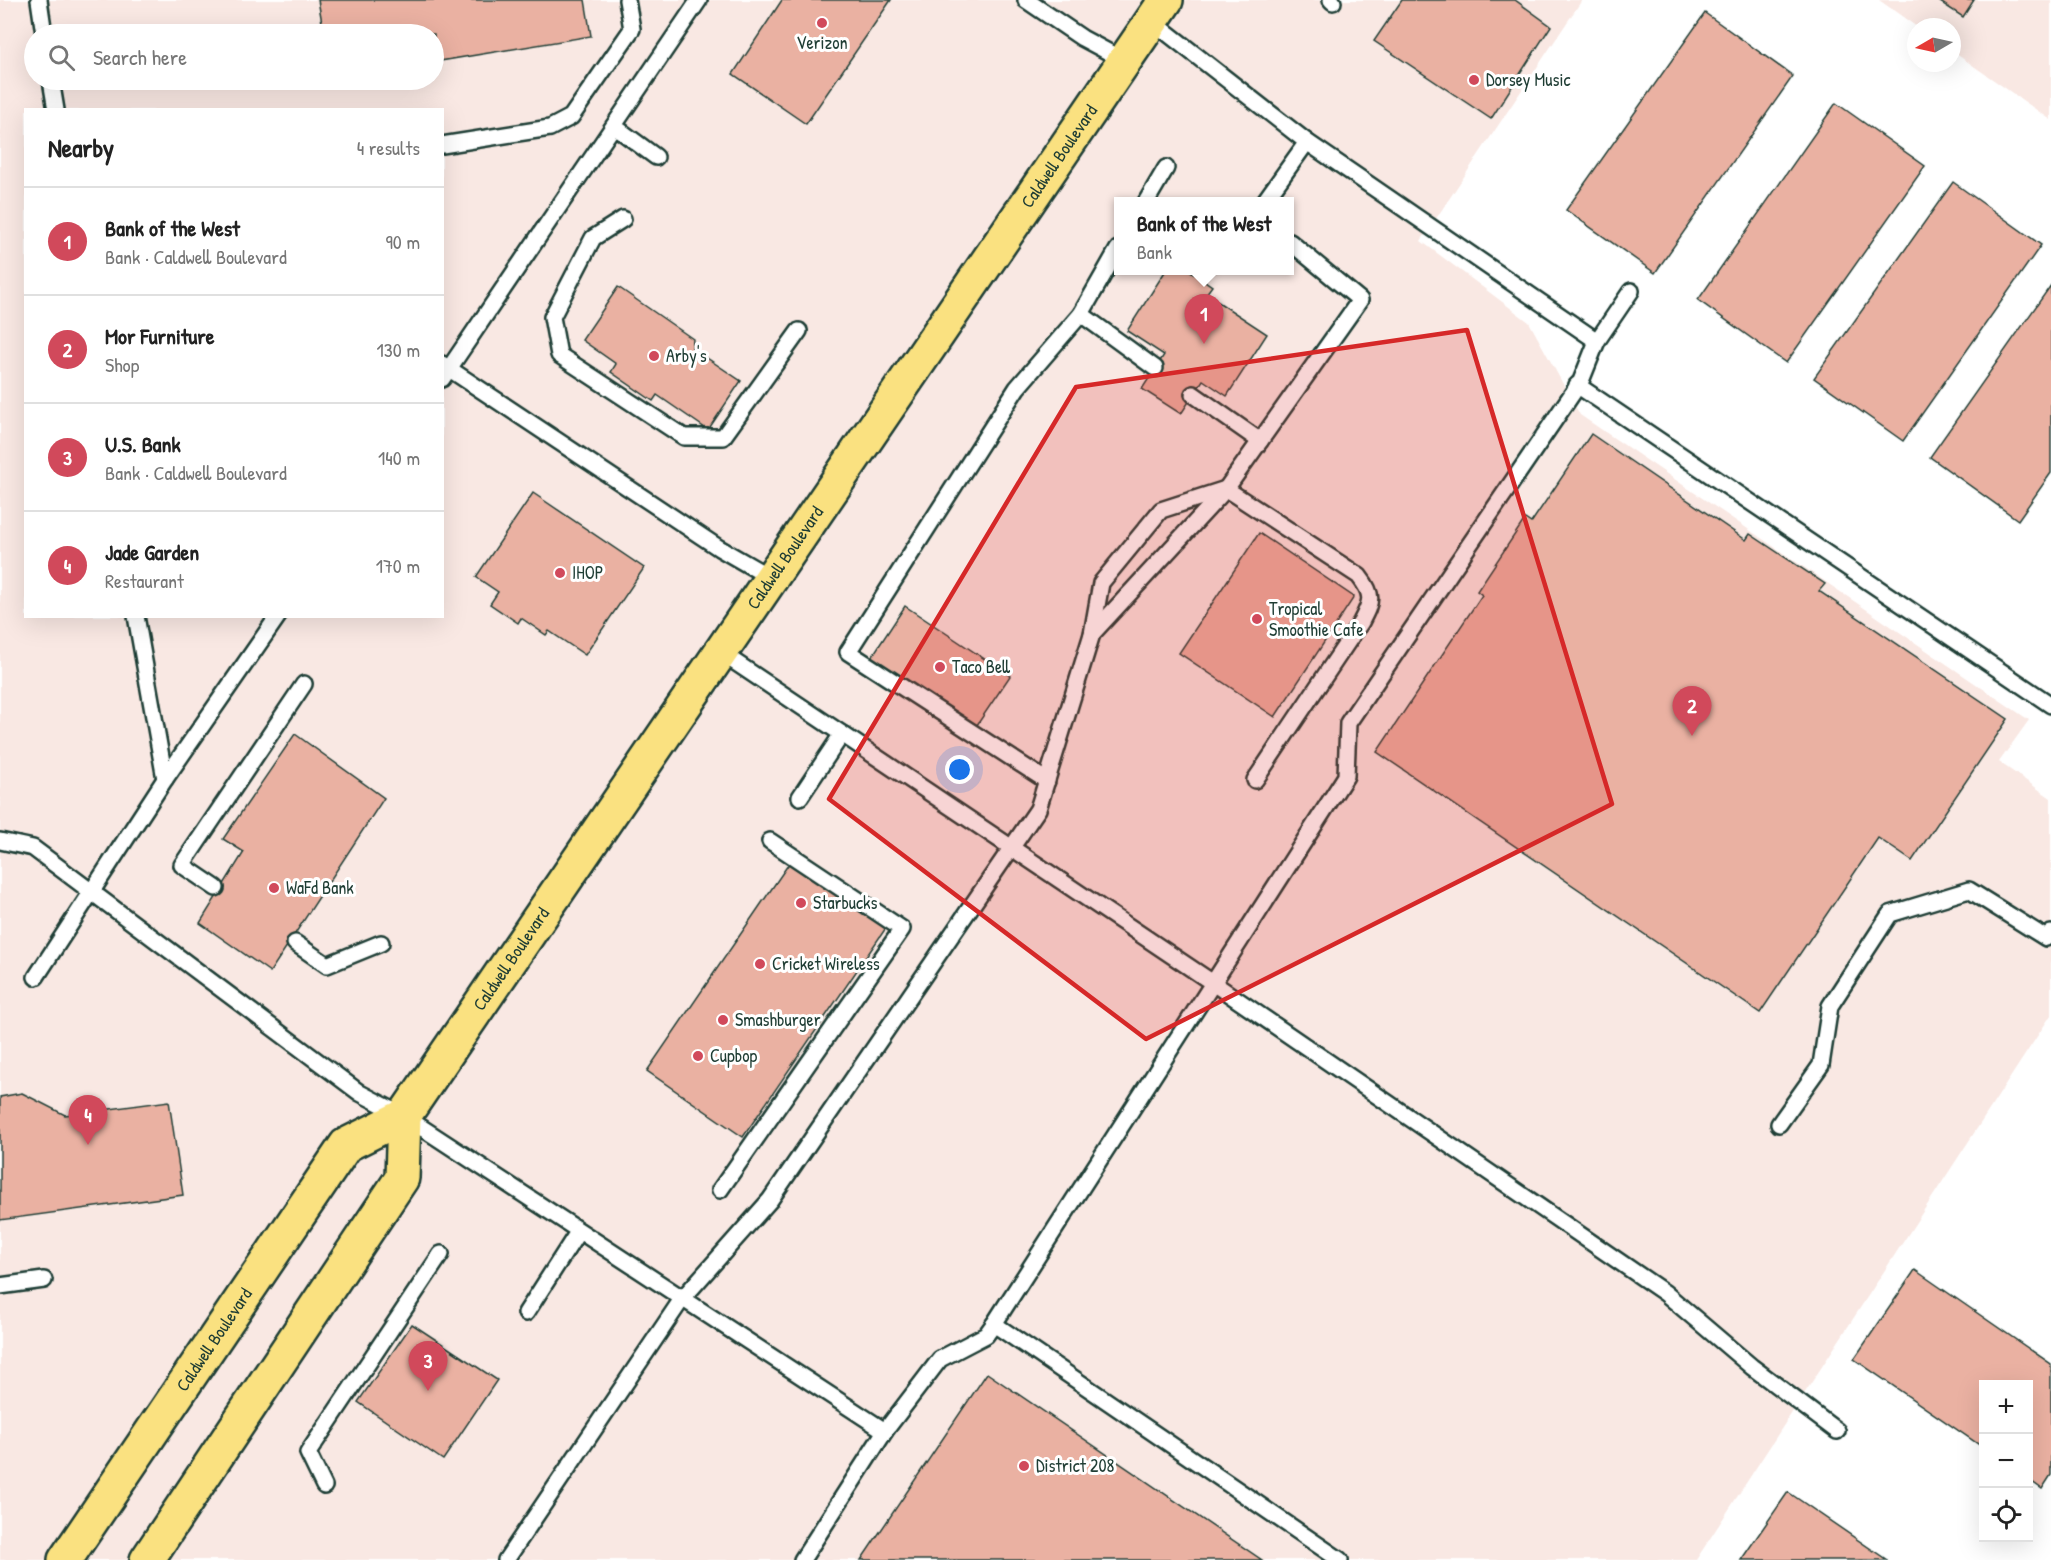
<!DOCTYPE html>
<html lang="en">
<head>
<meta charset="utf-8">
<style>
  body { margin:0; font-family:"Patrick Hand",sans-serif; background:#f2f2f2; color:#222 }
  .controls { position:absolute; right:18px; bottom:18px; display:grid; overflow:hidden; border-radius:0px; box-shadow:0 6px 24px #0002 }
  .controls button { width:54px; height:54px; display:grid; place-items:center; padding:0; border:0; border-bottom:2px solid #e0e0e0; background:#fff; color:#222; font:30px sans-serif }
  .compass { position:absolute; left:1907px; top:18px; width:54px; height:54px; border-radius:50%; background:#fff; box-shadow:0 6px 24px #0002; rotate:261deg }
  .you { position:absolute; left:960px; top:770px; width:21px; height:21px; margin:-15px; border:4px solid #fff; border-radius:50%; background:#1a73e8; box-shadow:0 0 0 9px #1a73e833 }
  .badge { display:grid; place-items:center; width:39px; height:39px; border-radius:50%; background:#d1495b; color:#fff; font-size:20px; font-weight:700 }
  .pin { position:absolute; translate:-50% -50px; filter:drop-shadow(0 2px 3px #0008) }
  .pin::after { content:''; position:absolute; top:32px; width:21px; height:18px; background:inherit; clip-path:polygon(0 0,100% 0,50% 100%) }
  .popup { position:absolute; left:1114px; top:197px; width:180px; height:78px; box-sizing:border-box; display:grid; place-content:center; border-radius:0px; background:#fff; filter:drop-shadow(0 2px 4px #0005); font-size:20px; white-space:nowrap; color:#767676 }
  .popup b { font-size:22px; color:#222 }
  .popup::after { content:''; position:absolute; left:50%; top:100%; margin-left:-12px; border:12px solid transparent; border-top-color:#fff }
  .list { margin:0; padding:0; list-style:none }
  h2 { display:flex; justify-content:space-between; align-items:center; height:78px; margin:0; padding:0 24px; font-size:26px }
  h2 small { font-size:20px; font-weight:400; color:#767676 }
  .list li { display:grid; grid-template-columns:39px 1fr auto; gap:18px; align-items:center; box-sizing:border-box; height:108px; padding:0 24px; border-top:2px solid #e0e0e0 }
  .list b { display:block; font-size:22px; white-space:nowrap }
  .list p { margin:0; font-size:20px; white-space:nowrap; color:#767676 }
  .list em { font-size:20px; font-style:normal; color:#767676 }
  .icon { flex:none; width:33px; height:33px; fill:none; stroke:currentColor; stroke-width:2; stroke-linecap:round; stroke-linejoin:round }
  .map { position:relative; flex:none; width:2051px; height:1560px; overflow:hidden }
  .search { position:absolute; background:#fff; box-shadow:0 6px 24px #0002; left:24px; top:24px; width:420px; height:66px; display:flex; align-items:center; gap:15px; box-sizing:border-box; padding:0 21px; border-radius:33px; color:#767676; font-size:22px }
  .panel { position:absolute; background:#fff; box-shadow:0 6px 24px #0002; left:24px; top:108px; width:420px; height:510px; border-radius:0px }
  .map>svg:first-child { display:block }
</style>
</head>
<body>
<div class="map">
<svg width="2051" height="1560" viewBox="0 0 2051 1560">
  <rect width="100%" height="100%" fill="#fff"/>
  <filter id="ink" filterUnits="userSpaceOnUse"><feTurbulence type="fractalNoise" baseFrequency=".0167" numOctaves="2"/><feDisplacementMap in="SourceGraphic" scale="12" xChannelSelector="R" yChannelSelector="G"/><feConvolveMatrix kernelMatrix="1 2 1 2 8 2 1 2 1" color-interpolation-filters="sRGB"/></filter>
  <g filter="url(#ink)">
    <g fill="#f9e8e3" fill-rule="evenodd">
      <path d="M0 0H1582L1421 241 1529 322 1580 415 2029 720 1999 762 2051 798V1015L1696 1560H0ZM34 34H434V80H34ZM26 110H442V616H26ZM1118 202H1290V270H1118Z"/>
      <path d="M1879 0H2051V120L1952 51V27H1917Z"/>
    </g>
    <g fill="#eab1a2" stroke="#1f3d34" stroke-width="1.5">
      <path d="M318 0H585L591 36 434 62V34H324Z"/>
      <path d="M782 0H891L806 124 733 74Z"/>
      <path d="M1402 0H1515L1551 26 1491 119 1374 41Z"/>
      <path d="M1937 0H1974L1963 17Z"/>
      <path d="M1705 13 1793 76 1655 273 1566 210Z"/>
      <path d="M1836 103 1925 166 1786 363 1698 300Z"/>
      <path d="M1953 182 2041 245 1903 441 1814 378Z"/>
      <path d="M1166 270H1189L1212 286 1206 294 1267 334 1227 396 1203 380 1181 414 1142 389 1164 355 1127 331Z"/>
      <path d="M2051 285V473L2018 520 1930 457Z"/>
      <path d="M618 287 693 339 692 348 741 381 708 430 657 395 653 401 611 372 616 364 582 340Z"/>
      <path d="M1591 434 1746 540 1750 534 1825 584 1819 591 2008 719 1912 861 1878 838 1760 1013 1377 752 1482 595 1477 591 1525 519 1531 523Z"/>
      <path d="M533 493 644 568 585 655 549 631 546 635 521 618 518 623 490 604 498 592 476 577Z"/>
      <path d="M1259 533 1354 597 1275 717 1179 653Z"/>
      <path d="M905 606 1010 676 975 728 871 658Z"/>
      <path d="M295 734 384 798 270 972 200 923 244 852 223 839Z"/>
      <path d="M792 859 888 925 743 1137 647 1071Z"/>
      <path d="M22 1093 65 1115 169 1101 183 1195 0 1220V1097Z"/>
      <path d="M1915 1270 2051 1364V1475L2042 1489 2028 1479V1384H1984V1448L1854 1359Z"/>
      <path d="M412 1324 497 1380 443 1460 358 1402Z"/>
      <path d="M987 1373 1262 1560H861Z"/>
      <path d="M1788 1492 1887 1560H1741Z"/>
    </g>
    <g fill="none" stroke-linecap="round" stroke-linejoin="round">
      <g stroke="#1f3d34" stroke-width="20">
        <g id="lane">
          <path d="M39 0 44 34"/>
          <path d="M1026 0 1082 38 1125 61"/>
          <path d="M1331 0 1333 2"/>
          <path d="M1152 21 1307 142 1597 341"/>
          <path d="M51 80 56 110"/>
          <path d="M614 126 656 157"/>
          <path d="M442 145 550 128 571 117 632 29 627 0"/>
          <path d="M1146 202 1166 168"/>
          <path d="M1264 202 1307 142"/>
          <path d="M623 219 593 238 552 317 559 355 684 437H723L799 331"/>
          <path d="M1081 314 1155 368"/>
          <path d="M442 364 719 548 771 578"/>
          <path d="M442 379 699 0"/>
          <path d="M1577 385 2051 705"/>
          <path d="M1193 394 1260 441"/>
          <path d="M1226 489 1359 576C1374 595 1372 601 1361 622L1255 780"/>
          <path d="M136 616 165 779"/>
          <path d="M1092 634 1226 489 1360 300 1290 242"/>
          <path d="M720 652 1213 983 1665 1293 1752 1367 1837 1431"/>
          <path d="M1047 781 848 652 1017 388 1081 314 1118 249"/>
          <path d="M800 797 842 734"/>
          <path d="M0 841 33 848 360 1093 404 1116 885 1431"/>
          <path d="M216 888 182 865 304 684"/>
          <path d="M295 943 327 965 381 943"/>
          <path d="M36 977 165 779 278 616"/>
          <path d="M1779 1124 1821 1065 1830 1006 1890 914 1969 890 2046 938 2051 933"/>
          <path d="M720 1190 902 929 770 841"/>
          <path d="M0 1286 44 1280"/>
          <path d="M526 1313 578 1232"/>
          <path d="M994 1324 1340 1560"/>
          <path d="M324 1486 308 1453 441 1254"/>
          <path d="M506 1560 682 1299 770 1200 1038 809 1092 634 1101 583 1161 510 1226 489"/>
          <path d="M802 1560 885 1431 940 1359 986 1335 994 1324 1346 776 1348 723 1581 381 1597 341 1631 291"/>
        </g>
      </g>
      <g stroke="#1f3d34" stroke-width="38">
        <g id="primary">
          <path id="s1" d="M65 1560 346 1145 404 1116 1166 0"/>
          <path d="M147 1560 402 1178 404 1116"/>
        </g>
      </g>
      <use href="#lane" stroke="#fff" stroke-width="15"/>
      <use href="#primary" stroke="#fae180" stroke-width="33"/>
    </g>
  </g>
  <path fill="#d62828" fill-opacity="0.2" stroke="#d62828" stroke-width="4.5" stroke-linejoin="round" d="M1467 330 1612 804 1146 1039 829 799 1076 387Z"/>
  <g fill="#d1495b" stroke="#fff" stroke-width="2">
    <circle cx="822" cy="23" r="6"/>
    <circle cx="1474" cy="80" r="6"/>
    <circle cx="654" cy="356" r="6"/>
    <circle cx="560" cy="573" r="6"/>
    <circle cx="1257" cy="619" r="6"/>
    <circle cx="940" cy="667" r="6"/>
    <circle cx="274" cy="888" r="6"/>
    <circle cx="801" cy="903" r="6"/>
    <circle cx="760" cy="964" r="6"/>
    <circle cx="723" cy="1020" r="6"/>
    <circle cx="698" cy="1056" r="6"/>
    <circle cx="1024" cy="1466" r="6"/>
  </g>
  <g text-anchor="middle" stroke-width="6" stroke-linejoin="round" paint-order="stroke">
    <g font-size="18" fill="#1f3d34" stroke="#fff" text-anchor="start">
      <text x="822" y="49" text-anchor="middle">Verizon</text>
      <text x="1486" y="86">Dorsey Music</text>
      <text x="666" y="362">Arby's</text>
      <text x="572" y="579">IHOP</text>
      <text x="1269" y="615">Tropical<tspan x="1269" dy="21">Smoothie Cafe</tspan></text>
      <text x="952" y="673">Taco Bell</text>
      <text x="286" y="894">WaFd Bank</text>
      <text x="813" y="909">Starbucks</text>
      <text x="772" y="970">Cricket Wireless</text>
      <text x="735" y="1026">Smashburger</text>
      <text x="710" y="1062">Cupbop</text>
      <text x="1036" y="1472">District 208</text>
    </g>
    <g font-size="18" fill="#1f3d34" stroke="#fff">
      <text dy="6" stroke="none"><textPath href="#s1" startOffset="1728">Caldwell Boulevard</textPath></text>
      <text dy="6" stroke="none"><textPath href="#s1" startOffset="1242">Caldwell Boulevard</textPath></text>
      <text dy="6" stroke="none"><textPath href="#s1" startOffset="756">Caldwell Boulevard</textPath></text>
      <text dy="6" stroke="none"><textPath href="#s1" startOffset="266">Caldwell Boulevard</textPath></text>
    </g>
  </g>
</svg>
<div class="controls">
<button>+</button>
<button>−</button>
<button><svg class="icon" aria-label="locate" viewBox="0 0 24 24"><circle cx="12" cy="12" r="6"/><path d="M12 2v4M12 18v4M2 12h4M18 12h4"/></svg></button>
</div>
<svg class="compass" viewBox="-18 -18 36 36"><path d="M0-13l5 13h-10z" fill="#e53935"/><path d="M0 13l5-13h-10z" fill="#767676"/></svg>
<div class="you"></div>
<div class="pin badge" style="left:1204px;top:344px">1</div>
<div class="popup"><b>Bank of the West</b>Bank</div>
<div class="pin badge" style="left:1692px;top:736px">2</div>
<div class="pin badge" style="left:428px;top:1391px">3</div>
<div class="pin badge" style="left:88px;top:1145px">4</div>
<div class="search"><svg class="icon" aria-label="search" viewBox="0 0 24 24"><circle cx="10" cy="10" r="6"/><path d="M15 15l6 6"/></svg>Search here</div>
<section class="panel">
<h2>Nearby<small>4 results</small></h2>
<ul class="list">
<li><span class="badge">1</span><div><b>Bank of the West</b><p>Bank · Caldwell Boulevard</p></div><em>90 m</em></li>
<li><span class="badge">2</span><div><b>Mor Furniture</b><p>Shop</p></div><em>130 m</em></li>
<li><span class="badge">3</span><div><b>U.S. Bank</b><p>Bank · Caldwell Boulevard</p></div><em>140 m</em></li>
<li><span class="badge">4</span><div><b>Jade Garden</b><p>Restaurant</p></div><em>170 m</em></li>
</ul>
</section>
</div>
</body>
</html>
